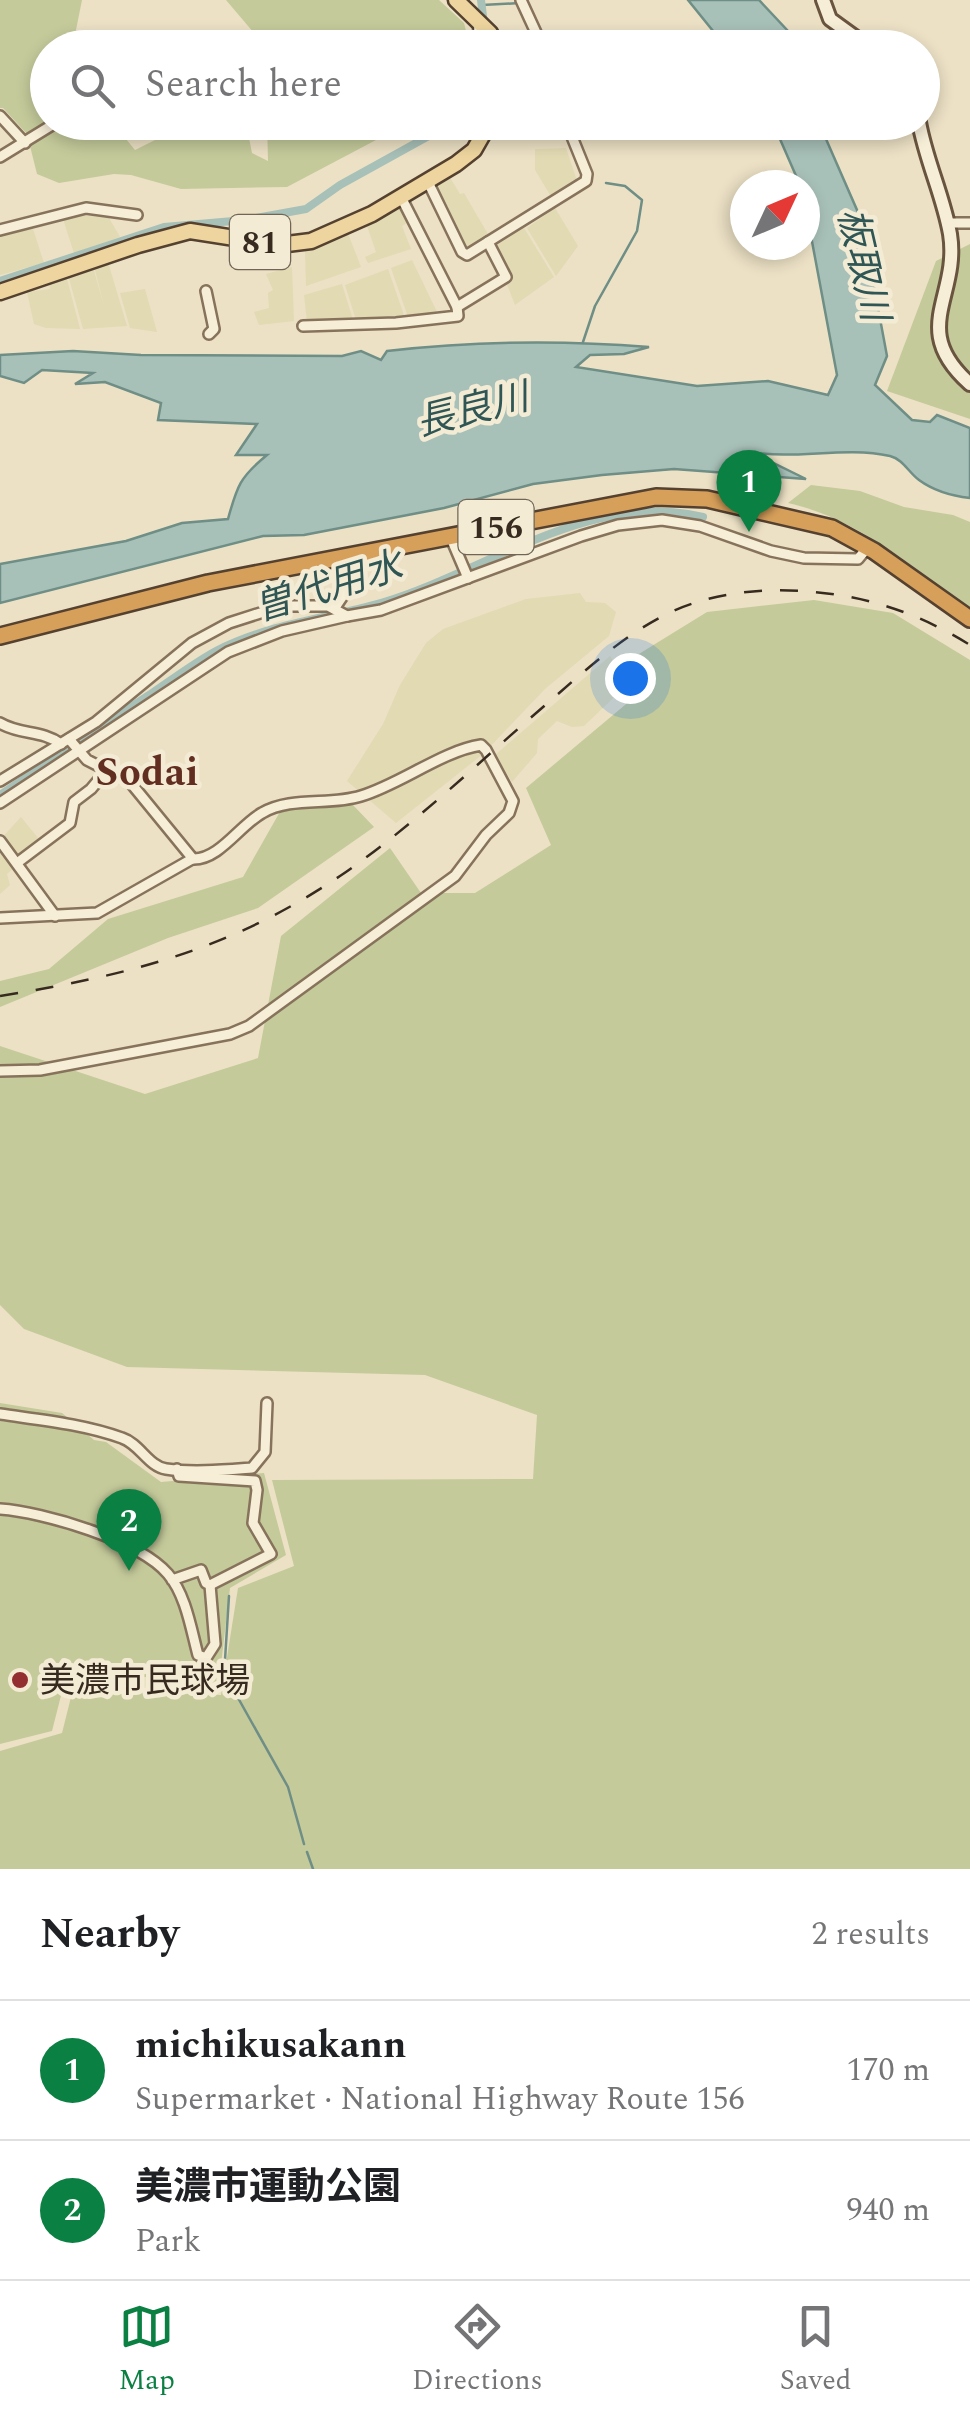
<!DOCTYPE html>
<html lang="en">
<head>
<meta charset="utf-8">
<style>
  body { margin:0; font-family:Spectral,"Noto Sans JP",serif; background:#f2f2f2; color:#202124 }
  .compass { position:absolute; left:730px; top:170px; width:90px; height:90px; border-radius:50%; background:#fff; box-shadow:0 5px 15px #0003; rotate:46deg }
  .you { position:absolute; left:630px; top:678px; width:35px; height:35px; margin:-25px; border:8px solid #fff; border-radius:50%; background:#1a73e8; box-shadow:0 0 0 15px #1a73e833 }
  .badge { display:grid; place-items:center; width:65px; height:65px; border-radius:50%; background:#0b8043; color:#fff; font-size:32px; font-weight:700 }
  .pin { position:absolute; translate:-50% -82px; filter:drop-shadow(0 2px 5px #0008) }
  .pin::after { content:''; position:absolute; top:52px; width:35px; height:30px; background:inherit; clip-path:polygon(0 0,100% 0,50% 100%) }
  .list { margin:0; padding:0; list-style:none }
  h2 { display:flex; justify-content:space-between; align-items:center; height:130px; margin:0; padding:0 40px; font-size:42px }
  h2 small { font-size:32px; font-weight:400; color:#757577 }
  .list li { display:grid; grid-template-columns:65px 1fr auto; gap:30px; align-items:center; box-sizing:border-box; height:140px; padding:0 40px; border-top:2px solid #e0e0e0 }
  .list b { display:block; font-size:38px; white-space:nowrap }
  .list p { margin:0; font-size:32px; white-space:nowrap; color:#757577 }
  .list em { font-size:32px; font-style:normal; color:#757577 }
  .icon { flex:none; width:55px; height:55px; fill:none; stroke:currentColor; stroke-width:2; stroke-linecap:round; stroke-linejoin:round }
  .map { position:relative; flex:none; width:970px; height:1869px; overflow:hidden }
  .search { position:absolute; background:#fff; box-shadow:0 5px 15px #0003; left:30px; right:30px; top:30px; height:110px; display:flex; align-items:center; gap:25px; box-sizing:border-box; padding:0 35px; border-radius:55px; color:#757577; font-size:38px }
  .sheet { height:410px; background:#fff }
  nav { display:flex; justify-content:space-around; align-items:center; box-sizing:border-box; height:140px; border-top:2px solid #e0e0e0; background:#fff; font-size:28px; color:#757577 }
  nav a { display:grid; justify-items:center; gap:5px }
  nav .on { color:#0b8043 }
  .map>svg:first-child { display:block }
</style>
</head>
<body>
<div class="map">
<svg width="970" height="1869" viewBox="0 0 970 1869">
  <rect width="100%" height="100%" fill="#ece1c5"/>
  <g fill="#e2dab3">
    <path d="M566 148 577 181 552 198 535 170V149Z"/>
    <path d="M449 176 460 194 464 193 489 236 468 251 465 250 446 209 449 206H444L434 186Z"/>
    <path d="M402 205 410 221 402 226 411 249 368 263 365 257 376 252 366 223Z"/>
    <path d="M555 208 578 246 556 276 527 228Z"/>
    <path d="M81 215 109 218 120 237 74 253 63 219Z"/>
    <path d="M524 228 554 277 515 305 506 282 510 277 495 246Z"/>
    <path d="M33 229 44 263 0 275V233Z"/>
    <path d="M347 231 361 267 306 286 305 250Z"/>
    <path d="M412 260 437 312 408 317 391 268Z"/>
    <path d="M108 262 127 326 83 329 68 275 93 267 104 306 94 266Z"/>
    <path d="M292 267 294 321 259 325 254 312 269 308 268 293 273 290 266 274Z"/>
    <path d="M388 269 405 318 356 320 345 285Z"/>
    <path d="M66 275 80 329 46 328 34 324 27 292 50 289 49 281Z"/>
    <path d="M342 284 353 320 307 322 304 295Z"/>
    <path d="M145 289 157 332 130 328 120 293Z"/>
    <path d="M580 593 586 602 605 603 616 612 609 636 545 689 483 754 396 823 347 781 383 724 400 685 426 643 443 629 526 599Z"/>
    <path d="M610 656 629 683 584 726 572 727 557 721 538 739 537 753 512 782 495 755Z"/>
    <path d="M21 817 42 843 7 874 10 885 0 894V840Z"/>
  </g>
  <g fill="#c4ca9a">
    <path d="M0 0H82L76 30 84 47 48 48V122L73 123 77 129 117 128 135 150 155 140 163 123H246L252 153 268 161 267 123H402L376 140 287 187 181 189 131 175 114 174 59 183 37 174 27 134 3 108H0Z"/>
    <path d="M138 0H439L464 23 470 47H258L254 33 226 0Z"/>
    <path d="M970 244V419L887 391 936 261Z"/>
    <path d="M811 485 860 491 904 507 953 515 970 522V611C915 568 857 518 788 503Z"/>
    <path d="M814 600 893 613 970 660V1869H0V1751L62 1733 73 1689 221 1695 238 1588 294 1566 272 1480 533 1479 537 1415 425 1375 127 1367 24 1329 0 1305V1046L145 1094 258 1058 281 936 390 848 421 893H475L551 845 526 788 638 694 634 657 707 612Z"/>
    <path d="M352 804 374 827 258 908 168 938 0 1007V981L49 969 108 919 243 877 281 810Z"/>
    <path d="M0 1403 62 1413 94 1440 106 1442 161 1482 264 1473 286 1555 230 1588 218 1690 117 1672H67L52 1731 0 1744Z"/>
  </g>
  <g fill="#a7c0b8" stroke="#6e8e86" stroke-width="2.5">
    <path d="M688 0H759L803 47H726Z"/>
    <path d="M773 123H819L857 210 873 281 887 356 875 385 912 420 930 422 937 415 970 428V498C952 496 934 491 919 480 909 473 903 459 890 456 844 446 797 460 751 452L806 479 674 469 602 475 533 484 444 508 304 535 263 536 0 603V564L126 541 182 523 228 519C237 486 240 477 267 455H236L257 424 158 420 161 403 105 382 75 384 93 373 42 370 24 383 0 376V355L73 351 141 355 342 356 361 351 381 360 387 351C474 341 562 340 649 347L624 354 590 355 576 367 697 386 768 381 828 395 837 375 805 204V185H800Z"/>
  </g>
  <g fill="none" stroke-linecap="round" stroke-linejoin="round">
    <g stroke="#6e8e86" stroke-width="2.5">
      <path d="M482 5 520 3"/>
      <path d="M583 342 595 306 637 231 642 200 625 186 606 183"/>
      <path d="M229 1596 225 1660 228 1680 288 1787 304 1844"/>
      <path d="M307 1852 313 1869"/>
    </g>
    <g stroke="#a7c0b8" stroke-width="8">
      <path d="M481 0 487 48"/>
      <path d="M0 281 164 227 245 220 306 209 340 185 454 122"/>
      <path d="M0 795C51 761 101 726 152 693 173 679 194 663 216 651 270 623 327 619 384 602 484 572 593 489 703 517"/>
    </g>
    <g stroke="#87735c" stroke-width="14">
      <g id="street">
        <path d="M521 0 538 37 539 48"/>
        <path d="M478 48 479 22"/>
        <path d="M0 116 25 143"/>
        <path d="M0 157 57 122"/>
        <path d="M428 182 462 252 467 255 586 181 587 174 566 122"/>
        <path d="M401 197 457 307 506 277 488 242"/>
        <path d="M947 223H970"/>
        <path d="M0 230 86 208 137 215"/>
        <path d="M206 291 214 329 209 334"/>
        <path d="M303 326 396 323 458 316 457 307"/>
        <path d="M450 536 468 578"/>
        <path d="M334 609 351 584 346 557"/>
        <path d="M0 723C20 735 42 730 61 744"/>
        <path d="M0 781 96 722 192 643 229 623 282 606H328L347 616 381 610 581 536 618 525 662 520 700 526 771 551 804 558 858 559 868 547"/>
        <path d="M0 803 228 652 282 631 347 616"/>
        <path d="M0 841 55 916"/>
        <path d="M17 863 70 823 74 802 91 789 107 770"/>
        <path d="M0 918 97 913 192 859"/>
        <path d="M0 1071 40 1070 230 1034 249 1026 455 876 486 835 509 813 513 801 486 750 481 745C442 751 401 784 361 796 330 806 291 796 262 813 240 825 219 860 193 859L130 782 87 760 69 739"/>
        <path d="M0 1414C41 1420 83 1424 122 1438 140 1444 148 1466 166 1469 193 1473 225 1470 252 1468L265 1452 267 1403"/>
        <path d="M177 1469 179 1476 255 1481 257 1490 253 1523 271 1554 210 1585"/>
        <path d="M0 1509C43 1512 139 1540 168 1574 186 1595 191 1629 198 1655L206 1658 215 1644 210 1585 206 1583 201 1570 172 1580"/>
      </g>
    </g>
    <g stroke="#69543f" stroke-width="18">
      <g id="secondary">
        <path d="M823 0 830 19 870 48"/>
        <path d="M919 122C926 161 943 195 950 234 960 297 908 329 970 384"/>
      </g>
    </g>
    <g stroke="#554130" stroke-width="19">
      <g id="primary">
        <path d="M456 0 490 33 497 48"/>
        <path d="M0 292 138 245 190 231 279 245 311 241 372 214 456 164 474 150 490 122"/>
      </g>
    </g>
    <g stroke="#554130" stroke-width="20">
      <path id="highway" d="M0 636 208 583 656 497 707 499 832 528 874 551 970 619"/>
    </g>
    <use href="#street" stroke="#f7eed8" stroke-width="9"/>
    <use href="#secondary" stroke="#f7eed8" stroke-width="12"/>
    <use href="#primary" stroke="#eed59f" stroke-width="14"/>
    <use href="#highway" stroke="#d7a05a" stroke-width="15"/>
    <path stroke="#372b1f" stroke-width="2.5" stroke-dasharray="18 18" stroke-linecap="butt" d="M0 996C129 975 230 950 340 876 415 825 482 759 550 701 588 668 626 633 673 611 716 592 767 587 814 592 871 597 922 615 970 645"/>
  </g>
  <circle fill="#932f30" stroke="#f4ebd5" stroke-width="4" cx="20" cy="1680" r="10"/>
  <g text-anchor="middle" stroke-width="9" stroke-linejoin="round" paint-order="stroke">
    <g fill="#f4ebd5" stroke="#706556" stroke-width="2.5">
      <rect x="230" y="215" width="60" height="54" rx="8"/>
      <rect x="458.5" y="500" width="75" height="54" rx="8"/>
    </g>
    <g font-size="32" font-weight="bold" fill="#372b1f">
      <text x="260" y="253">81</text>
      <text x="496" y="538">156</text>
    </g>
    <g font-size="35" fill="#372b1f" stroke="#f4ebd5" text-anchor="start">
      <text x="40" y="1692">美濃市民球場</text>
    </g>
    <g font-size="38" font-style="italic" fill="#2f5654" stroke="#f4ebd5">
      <text transform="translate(864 264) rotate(77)" y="13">板取川</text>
      <text transform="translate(472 409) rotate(-14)" y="13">長良川</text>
      <text transform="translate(328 586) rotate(-17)" y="13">曽代用水</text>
    </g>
    <g font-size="40" font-weight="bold" fill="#622e21" stroke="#f4ebd5">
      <text x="147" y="785">Sodai</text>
    </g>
  </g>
</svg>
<svg class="compass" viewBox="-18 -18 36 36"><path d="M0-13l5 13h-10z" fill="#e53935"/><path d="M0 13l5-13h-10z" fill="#757577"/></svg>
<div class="you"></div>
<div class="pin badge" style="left:749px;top:532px">1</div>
<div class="pin badge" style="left:129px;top:1571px">2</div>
<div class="search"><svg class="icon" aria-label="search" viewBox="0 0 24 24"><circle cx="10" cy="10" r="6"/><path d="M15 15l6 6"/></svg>Search here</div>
</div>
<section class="sheet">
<h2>Nearby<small>2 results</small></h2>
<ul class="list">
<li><span class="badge">1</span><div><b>michikusakann</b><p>Supermarket · National Highway Route 156</p></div><em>170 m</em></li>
<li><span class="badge">2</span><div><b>美濃市運動公園</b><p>Park</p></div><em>940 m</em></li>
</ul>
</section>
<nav>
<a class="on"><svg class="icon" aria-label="map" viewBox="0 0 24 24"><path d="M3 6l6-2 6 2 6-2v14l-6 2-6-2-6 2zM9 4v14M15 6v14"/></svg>Map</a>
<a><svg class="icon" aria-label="directions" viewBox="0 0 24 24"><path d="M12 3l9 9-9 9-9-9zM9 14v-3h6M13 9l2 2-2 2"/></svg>Directions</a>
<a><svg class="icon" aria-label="saved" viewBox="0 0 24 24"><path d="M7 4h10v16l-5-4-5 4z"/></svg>Saved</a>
</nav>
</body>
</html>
